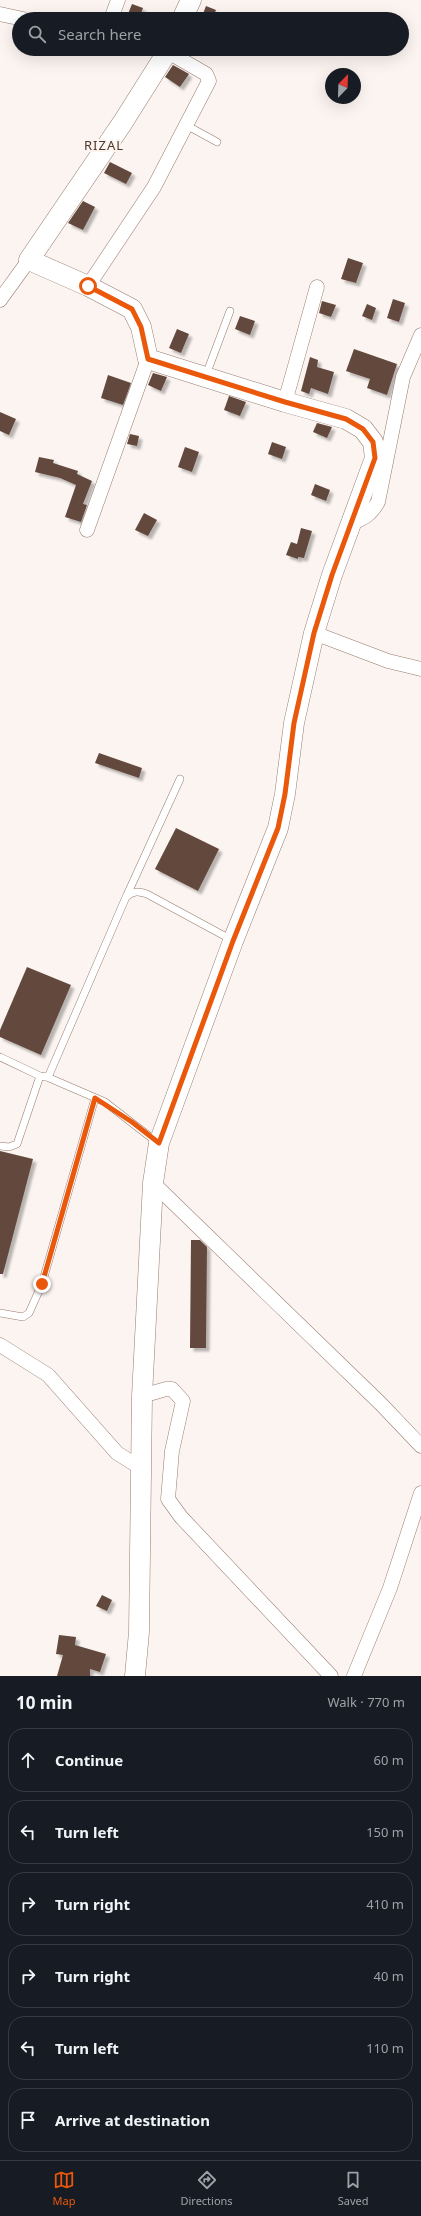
<!DOCTYPE html>
<html lang="en">
<head>
<meta charset="utf-8">
<style>
  body { margin:0; font-family:"Noto Sans",sans-serif; background:#242831; color:#f1f3f6 }
  .compass { position:absolute; left:325px; top:68px; width:36px; height:36px; border-radius:50%; background:#171b24; box-shadow:0 4px 16px #0002; rotate:23deg }
  .stop { position:absolute; width:12px; height:12px; margin:-9px; border:3px solid #ea580c; border-radius:50%; background:#fff }
  .stop.end { background:#ea580c; border-color:#fff; box-shadow:0 1px 4px #0008 }
  .list { margin:0; padding:0; list-style:none }
  h2 { display:flex; justify-content:space-between; align-items:center; height:52px; margin:0; padding:0 16px; font-size:17px }
  h2 small { font-size:13px; font-weight:400; color:#9ea1a6 }
  .list li { display:grid; grid-template-columns:26px 1fr auto; gap:12px; align-items:center; box-sizing:border-box; height:64px; margin:0 8px 8px; padding:0 8px; border:1px solid #363941; border-radius:16px }
  .list b { display:block; font-size:15px; white-space:nowrap }
  .list em { font-size:13px; font-style:normal; color:#9ea1a6 }
  .icon { flex:none; width:22px; height:22px; fill:none; stroke:currentColor; stroke-width:2; stroke-linecap:round; stroke-linejoin:round }
  .map { position:relative; flex:none; width:421px; height:1676px; overflow:hidden }
  .search { position:absolute; background:#171b24; box-shadow:0 4px 16px #0002; left:12px; right:12px; top:12px; height:44px; display:flex; align-items:center; gap:10px; box-sizing:border-box; padding:0 14px; border-radius:22px; color:#9ea1a6; font-size:15px }
  .sheet { height:484px; background:#171b24 }
  nav { display:flex; justify-content:space-around; align-items:center; box-sizing:border-box; height:56px; border-top:1px solid #363941; background:#171b24; font-size:11px; color:#9ea1a6 }
  nav a { display:grid; justify-items:center; gap:2px }
  nav .on { color:#ea580c }
  .map>svg:first-child { display:block }
</style>
</head>
<body>
<div class="map">
<svg width="421" height="1676" viewBox="0 0 421 1676">
  <defs>
    <filter id="shadow"><feDropShadow dx="3.5" dy="3.5" stdDeviation="1" flood-color="#0004"/></filter>
  </defs>
  <rect width="100%" height="100%" fill="#fbf4f1"/>
  <g fill="#634a3d" filter="url(#shadow)">
    <path d="M132 4 143 8 139 19H126Z"/>
    <path d="M206 6 216 10 212 19H201Z"/>
    <path d="M173 65 189 74 180 87 165 77Z"/>
    <path d="M110 162 132 173 126 184 104 173Z"/>
    <path d="M83 201 95 207 83 230 68 223Z"/>
    <path d="M348 258 363 263 356 283 341 279Z"/>
    <path d="M393 299 405 303 399 322 387 318Z"/>
    <path d="M322 301 336 305 331 317 319 313Z"/>
    <path d="M367 304 376 308 372 320 362 316Z"/>
    <path d="M240 316 255 321 250 335 235 329Z"/>
    <path d="M177 329 189 334 181 353 169 348Z"/>
    <path d="M354 349 397 364 387 395 367 388 370 379 346 371Z"/>
    <path d="M310 357 318 360 317 367 334 372 328 394 311 388 309 394 301 391Z"/>
    <path d="M153 373 167 377 161 391 148 385Z"/>
    <path d="M108 375 131 383 123 405 101 398Z"/>
    <path d="M229 396 246 402 240 416 224 410Z"/>
    <path d="M0 412 16 419 9 435 0 431Z"/>
    <path d="M317 423 332 427 327 438 313 432Z"/>
    <path d="M130 434 139 436 137 446 127 444Z"/>
    <path d="M272 442 286 447 282 459 268 454Z"/>
    <path d="M185 447 199 452 192 472 178 467Z"/>
    <path d="M39 457 54 460 53 463 78 471 77 474 92 481 83 504 87 505 81 522 65 517 76 485 60 478 35 472Z"/>
    <path d="M315 484 330 490 326 501 311 495Z"/>
    <path d="M144 513 157 520 148 536 135 530Z"/>
    <path d="M301 528 312 531 304 558 298 557V559L286 555 291 542 297 544Z"/>
    <path d="M99 753 142 768 139 778 95 763Z"/>
    <path d="M176 828 219 849 198 891 155 869Z"/>
    <path d="M27 967 71 985 41 1055 0 1037V1030Z"/>
    <path d="M0 1151 33 1159 3 1274H0Z"/>
    <path d="M191 1240H200L207 1247 206 1348H190Z"/>
    <path d="M102 1595 112 1600 107 1611 96 1606Z"/>
    <path d="M59 1635 76 1637 75 1645 106 1654 100 1672 90 1669V1676H57L63 1655 56 1654Z"/>
  </g>
  <g fill="none" stroke-linecap="round" stroke-linejoin="round">
    <g stroke="#977c6d" stroke-width="8">
      <g id="lane">
        <path d="M186 125 217 142"/>
        <path d="M206 375 230 311"/>
        <path d="M127 895 180 779"/>
        <path d="M0 1057 40 1076 45 1077 49 1075 126 897C133 891 138 891 147 894L232 940"/>
        <path d="M47 1077 105 1102 158 1143"/>
        <path d="M0 1146 9 1147 17 1144 40 1076"/>
        <path d="M0 1313 23 1317 29 1313 42 1284 95 1098"/>
      </g>
    </g>
    <g stroke="#977c6d" stroke-width="15">
      <g id="street">
        <path d="M0 14 23 19"/>
        <path d="M111 19 118 0"/>
        <path d="M88 286 154 187 209 81 206 74 168 52 156 49"/>
        <path d="M0 300 29 260"/>
        <path d="M285 402 317 287"/>
        <path d="M352 523C365 518 371 514 378 502L403 377 421 335"/>
        <path d="M87 530 148 359"/>
        <path d="M314 633 388 661 421 669"/>
        <path d="M153 1183 381 1404 421 1446"/>
        <path d="M0 1345 48 1375 117 1453 141 1468"/>
        <path d="M142 1396 166 1389H172L183 1401 172 1451 168 1499 181 1517 331 1676"/>
        <path d="M354 1676 390 1588 421 1493"/>
      </g>
    </g>
    <g stroke="#977c6d" stroke-width="21">
      <g id="secondary">
        <path d="M182 19 191 0"/>
        <path d="M135 1676 139 1632 142 1396 153 1183 159 1143 233 941 278 828 285 794 294 723 314 633 332 575 375 458 373 442 363 429 346 419 285 402 148 359 141 327 132 309 88 286 29 260 123 122 169 49"/>
      </g>
    </g>
    <use href="#lane" stroke="#fff" stroke-width="7"/>
    <use href="#street" stroke="#fff" stroke-width="14"/>
    <use href="#secondary" stroke="#fff" stroke-width="20"/>
  </g>
  <g fill="none" stroke-linecap="round" stroke-linejoin="round">
    <path stroke="#ea580c" stroke-width="5" d="M42 1284 95 1098 132 1122 159 1143 233 941 278 828 285 794 294 723 314 633 332 575 375 458 373 442 363 429 346 419 285 402 148 359 141 327 132 309 88 286"/>
  </g>
  <g text-anchor="middle" stroke-width="4" stroke-linejoin="round" paint-order="stroke">
    <g font-size="13" letter-spacing="1" fill="#4e372a" stroke="#fbf4f1">
      <text x="104" y="150">RIZAL</text>
    </g>
  </g>
</svg>
<svg class="compass" viewBox="-18 -18 36 36"><path d="M0-13l5 13h-10z" fill="#e53935"/><path d="M0 13l5-13h-10z" fill="#9ea1a6"/></svg>
<div class="stop" style="left:88px;top:286px"></div>
<div class="stop end" style="left:42px;top:1284px"></div>
<div class="search"><svg class="icon" aria-label="search" viewBox="0 0 24 24"><circle cx="10" cy="10" r="6"/><path d="M15 15l6 6"/></svg>Search here</div>
</div>
<section class="sheet">
<h2>10 min<small>Walk · 770 m</small></h2>
<ul class="list">
<li><svg class="icon" aria-label="ahead" viewBox="0 0 24 24"><path d="M12 20V5M6 11l6-6 6 6"/></svg><div><b>Continue</b></div><em>60 m</em></li>
<li><svg class="icon" aria-label="left" viewBox="0 0 24 24"><path d="M17 20v-9H6M10 6l-5 5 5 5"/></svg><div><b>Turn left</b></div><em>150 m</em></li>
<li><svg class="icon" aria-label="right" viewBox="0 0 24 24"><path d="M7 20v-9h11M14 6l5 5-5 5"/></svg><div><b>Turn right</b></div><em>410 m</em></li>
<li><svg class="icon" aria-label="right" viewBox="0 0 24 24"><path d="M7 20v-9h11M14 6l5 5-5 5"/></svg><div><b>Turn right</b></div><em>40 m</em></li>
<li><svg class="icon" aria-label="left" viewBox="0 0 24 24"><path d="M17 20v-9H6M10 6l-5 5 5 5"/></svg><div><b>Turn left</b></div><em>110 m</em></li>
<li><svg class="icon" aria-label="arrive" viewBox="0 0 24 24"><path d="M6 21V4h12l-3 4 3 4H6"/></svg><div><b>Arrive at destination</b></div></li>
</ul>
</section>
<nav>
<a class="on"><svg class="icon" aria-label="map" viewBox="0 0 24 24"><path d="M3 6l6-2 6 2 6-2v14l-6 2-6-2-6 2zM9 4v14M15 6v14"/></svg>Map</a>
<a><svg class="icon" aria-label="directions" viewBox="0 0 24 24"><path d="M12 3l9 9-9 9-9-9zM9 14v-3h6M13 9l2 2-2 2"/></svg>Directions</a>
<a><svg class="icon" aria-label="saved" viewBox="0 0 24 24"><path d="M7 4h10v16l-5-4-5 4z"/></svg>Saved</a>
</nav>
</body>
</html>
